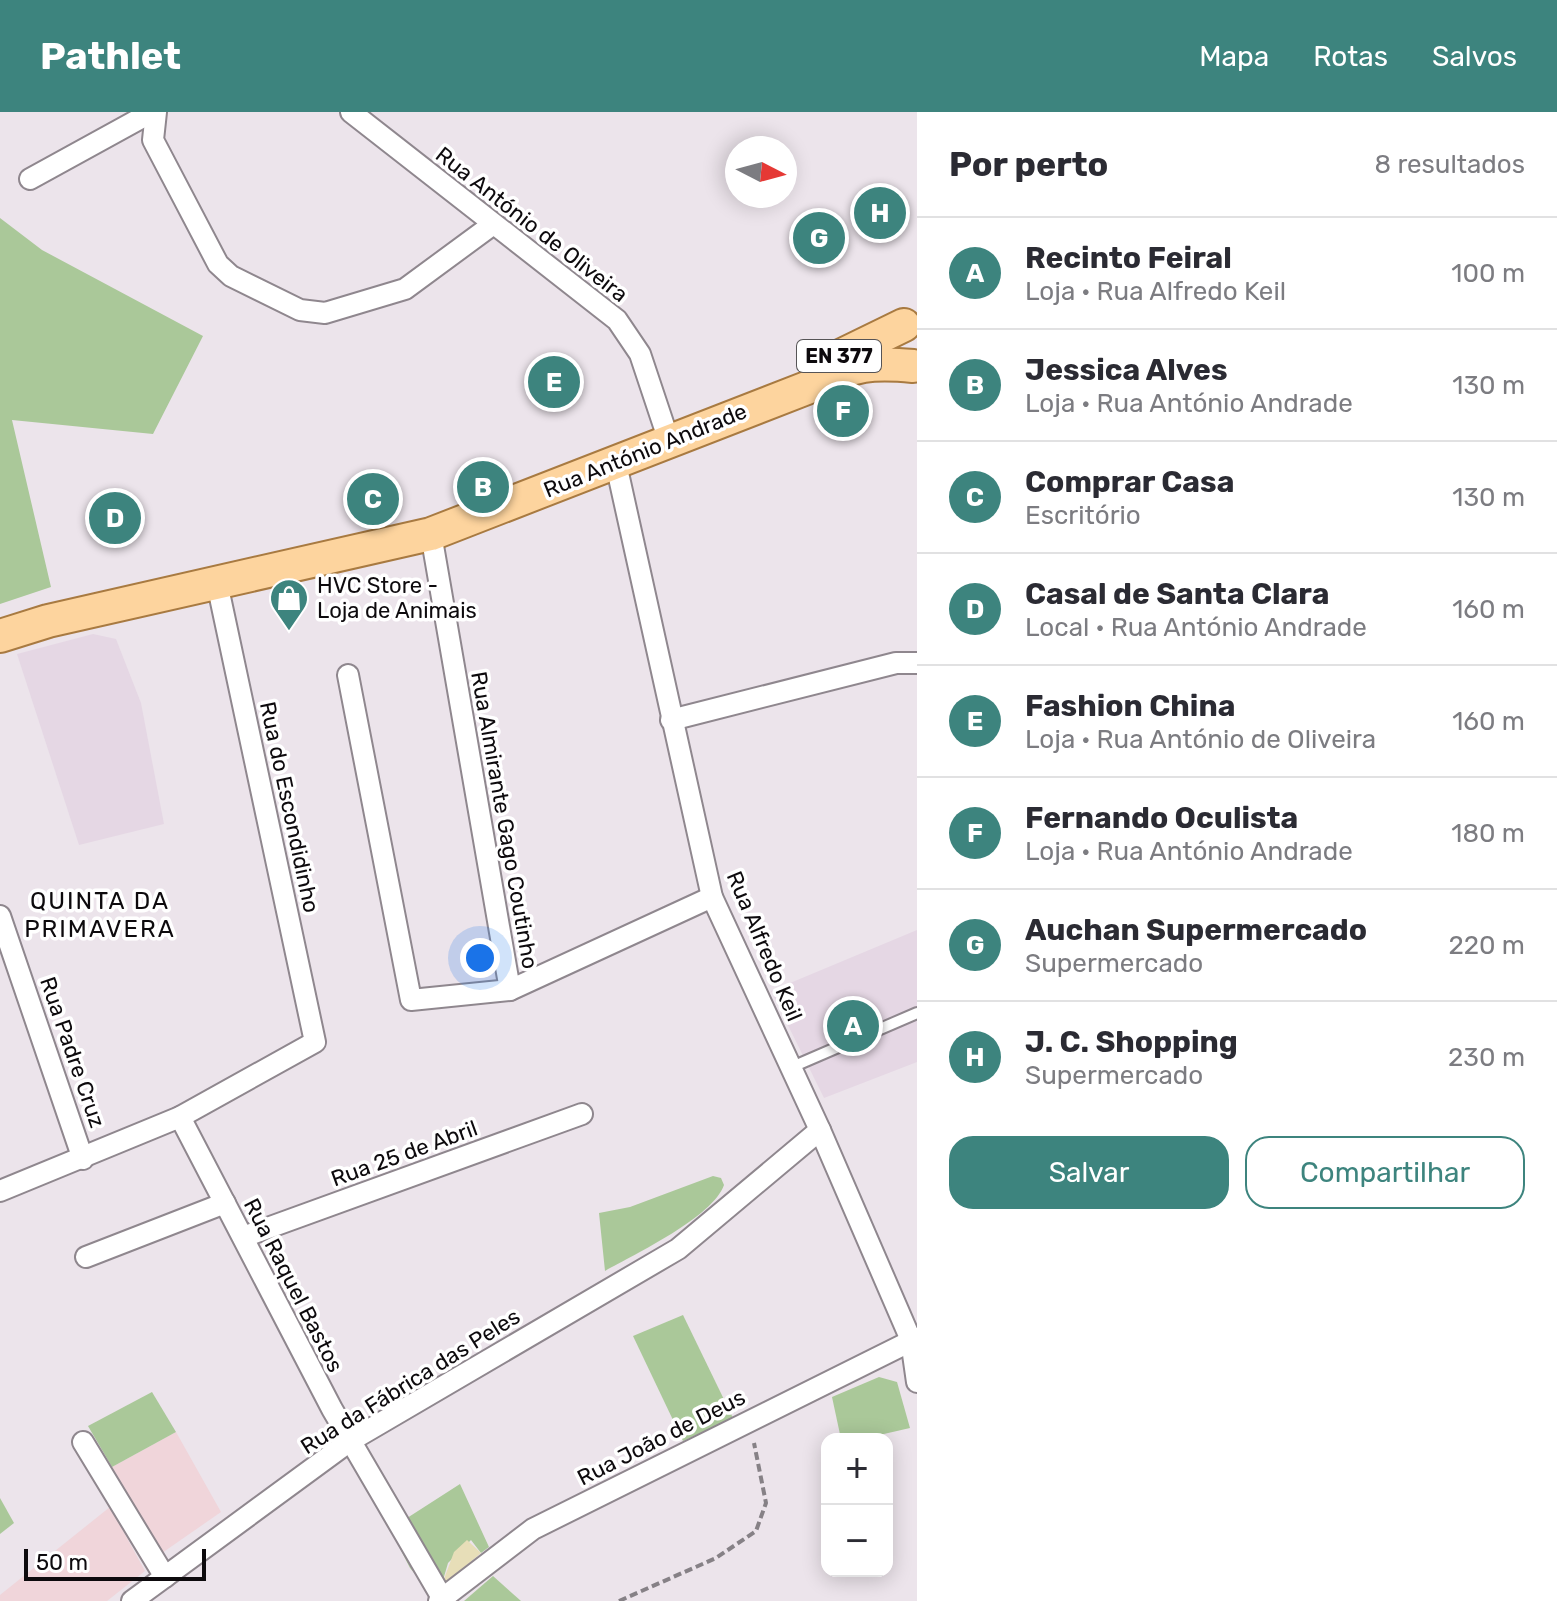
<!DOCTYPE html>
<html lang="pt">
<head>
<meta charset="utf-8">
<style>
  body { margin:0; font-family:Rubik,sans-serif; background:#f7f7f7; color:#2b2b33 }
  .controls { position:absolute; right:24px; bottom:24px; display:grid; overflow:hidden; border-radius:16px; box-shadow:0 4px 20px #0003 }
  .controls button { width:72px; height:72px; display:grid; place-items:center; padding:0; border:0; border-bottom:2px solid #e1e1e2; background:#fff; color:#2b2b33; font:40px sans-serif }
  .compass { position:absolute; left:725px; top:24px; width:72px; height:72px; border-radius:50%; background:#fff; box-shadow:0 4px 20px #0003; rotate:96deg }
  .scale { position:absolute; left:24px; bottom:20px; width:182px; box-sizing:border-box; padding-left:8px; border:4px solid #0d0a0d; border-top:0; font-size:22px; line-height:28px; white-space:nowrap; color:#0d0a0d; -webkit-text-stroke:6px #fff; paint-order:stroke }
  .you { position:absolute; left:480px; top:846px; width:28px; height:28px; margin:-20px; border:6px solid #fff; border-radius:50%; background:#1a73e8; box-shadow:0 0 0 12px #1a73e833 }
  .badge { display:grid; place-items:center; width:52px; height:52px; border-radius:50%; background:#3d847e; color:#fff; font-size:26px; font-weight:700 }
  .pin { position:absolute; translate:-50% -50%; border:4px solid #fff; box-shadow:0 2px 8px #0006 }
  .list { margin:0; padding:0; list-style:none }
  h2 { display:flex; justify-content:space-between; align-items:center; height:104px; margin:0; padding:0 32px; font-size:34px }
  h2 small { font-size:26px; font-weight:400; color:#7c7c81 }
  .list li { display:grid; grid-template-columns:52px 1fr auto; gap:24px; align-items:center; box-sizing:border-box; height:112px; padding:0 32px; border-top:2px solid #e1e1e2 }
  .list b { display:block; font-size:30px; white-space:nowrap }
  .list p { margin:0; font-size:26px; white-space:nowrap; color:#7c7c81 }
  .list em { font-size:26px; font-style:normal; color:#7c7c81 }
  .actions { display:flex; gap:16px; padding:24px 32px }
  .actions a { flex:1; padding:18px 0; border:2px solid #3d847e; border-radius:24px; text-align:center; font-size:28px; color:#3d847e }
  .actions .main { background:#3d847e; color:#fff }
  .map { position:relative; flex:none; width:917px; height:1489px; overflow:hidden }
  header { display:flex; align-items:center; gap:48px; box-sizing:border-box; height:112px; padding:0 40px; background:#3d847e; color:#fff }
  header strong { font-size:38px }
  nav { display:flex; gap:44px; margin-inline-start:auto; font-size:28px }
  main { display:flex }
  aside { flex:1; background:#fff }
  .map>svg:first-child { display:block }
</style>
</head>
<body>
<header>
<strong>Pathlet</strong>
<nav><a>Mapa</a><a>Rotas</a><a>Salvos</a></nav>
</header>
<main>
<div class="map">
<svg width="917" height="1489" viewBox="0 0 917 1489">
  <rect width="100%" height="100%" fill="#ece4eb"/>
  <g fill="#e5d7e4">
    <path d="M93 522 116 527 141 591 164 712 79 733 17 542Z"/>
    <path d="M917 818V950L824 986 771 879Z"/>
  </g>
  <g fill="#f0d5da">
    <path d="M176 1320 221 1400 162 1441 112 1355Z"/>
    <path d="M110 1395 145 1459 107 1489H0V1483Z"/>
  </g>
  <g fill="#aac899">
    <path d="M0 106 42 138 203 224 153 322 12 308 51 475 0 492Z"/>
    <path d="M713 1064 721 1066 724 1073C713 1105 635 1142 605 1159L599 1101 630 1095Z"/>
    <path d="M683 1203 733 1306 683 1329 633 1224Z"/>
    <path d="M879 1265 897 1270 910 1316 862 1327H841L832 1285Z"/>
    <path d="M152 1280 176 1320 112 1355 88 1314Z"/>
    <path d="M460 1372 489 1435 481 1441 471 1428 448 1451 441 1475H426L410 1456 390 1417Z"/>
    <path d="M0 1386 14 1411 0 1422Z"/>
    <path d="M493 1464 521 1489H464Z"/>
  </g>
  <path fill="#e7deb8" d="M467 1428 481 1441 441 1475 454 1440Z"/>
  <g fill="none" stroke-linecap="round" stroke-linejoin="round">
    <g stroke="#8f878e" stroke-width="14">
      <path id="service" d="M792 955 917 901"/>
    </g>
    <g stroke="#8f878e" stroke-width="24">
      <g id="minor">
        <path d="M156 0 153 28 218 152 231 164 300 198 325 201 405 177 492 113"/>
        <path d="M351 0 617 208 640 242 669 329"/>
        <path d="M30 67 152 0"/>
        <path d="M616 352 712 785 820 1018 911 1228 917 1270"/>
        <path d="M431 422 510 878 712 785"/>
        <path d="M348 563 411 888 510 878"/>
        <path d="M671 608 896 551H917"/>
        <path d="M0 804 83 1047"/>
        <path d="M180 1005 332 1297 444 1489"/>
        <path d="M0 1079 180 1005 315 930 217 471"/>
        <path d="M243 1125 582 1002"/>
        <path d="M86 1145 225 1091"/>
        <path d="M83 1330 165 1465"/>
        <path d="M132 1489 350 1329 678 1137 820 1018"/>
        <path d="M439 1489 533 1417 917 1226"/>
      </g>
    </g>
    <g stroke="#a87a41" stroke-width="36">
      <g id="primary">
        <path d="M824 252 904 213"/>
        <path d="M0 524 48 509 431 422 817 272C853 252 873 250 913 254"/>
      </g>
    </g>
    <path stroke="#868186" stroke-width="4" stroke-dasharray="8 4" stroke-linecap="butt" d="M619 1489 716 1446 756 1419 766 1391 754 1331"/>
    <use href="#service" stroke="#fff" stroke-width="10"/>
    <use href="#minor" stroke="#fff" stroke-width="20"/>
    <use href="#primary" stroke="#fdd49e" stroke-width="32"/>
  </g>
  <defs>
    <g id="shop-pin" transform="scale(2)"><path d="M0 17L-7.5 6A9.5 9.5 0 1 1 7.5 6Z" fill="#3d847e" stroke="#fff"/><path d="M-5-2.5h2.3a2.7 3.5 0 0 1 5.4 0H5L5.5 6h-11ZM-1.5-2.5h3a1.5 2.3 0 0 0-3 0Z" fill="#fff"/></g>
  </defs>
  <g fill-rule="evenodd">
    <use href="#shop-pin" x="289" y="486"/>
  </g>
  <g text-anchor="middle" stroke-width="7" stroke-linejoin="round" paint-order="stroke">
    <rect fill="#fff" stroke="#565456" stroke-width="2" x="797" y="228" width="84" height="32" rx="6"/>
    <g font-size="20" font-weight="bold" fill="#0d0a0d">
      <text x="839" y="251">EN 377</text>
    </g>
    <g font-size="22" fill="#0d0a0d" stroke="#fff">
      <text transform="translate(532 112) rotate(38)" y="8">Rua António de Oliveira</text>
      <text transform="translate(645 338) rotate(-22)" y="8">Rua António Andrade</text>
      <text transform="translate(290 695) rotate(78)" y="8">Rua do Escondidinho</text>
      <text transform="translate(505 708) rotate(80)" y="8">Rua Almirante Gago Coutinho</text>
      <text transform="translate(765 834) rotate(67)" y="8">Rua Alfredo Keil</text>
      <text transform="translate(73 940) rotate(71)" y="8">Rua Padre Cruz</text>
      <text transform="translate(404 1041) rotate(-20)" y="8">Rua 25 de Abril</text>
      <text transform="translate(294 1173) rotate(63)" y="8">Rua Raquel Bastos</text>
      <text transform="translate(410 1269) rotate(-32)" y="8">Rua da Fábrica das Peles</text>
      <text transform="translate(661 1325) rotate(-27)" y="8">Rua João de Deus</text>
    </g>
    <g font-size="22" fill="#0d0a0d" stroke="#fff" text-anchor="start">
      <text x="317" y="481">HVC Store -<tspan x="317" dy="25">Loja de Animais</tspan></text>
    </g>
    <g font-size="24" letter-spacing="2" fill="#0d0a0d" stroke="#fff">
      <text x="100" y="797">QUINTA DA<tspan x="100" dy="28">PRIMAVERA</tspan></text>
    </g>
  </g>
</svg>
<div class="controls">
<button>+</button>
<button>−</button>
</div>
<svg class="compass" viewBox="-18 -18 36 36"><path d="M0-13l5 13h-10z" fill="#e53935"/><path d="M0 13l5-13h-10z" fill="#7c7c81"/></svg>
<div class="scale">50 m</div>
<div class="you"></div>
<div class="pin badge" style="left:853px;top:914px">A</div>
<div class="pin badge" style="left:483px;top:375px">B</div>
<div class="pin badge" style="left:373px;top:387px">C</div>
<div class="pin badge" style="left:115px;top:406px">D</div>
<div class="pin badge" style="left:554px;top:270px">E</div>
<div class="pin badge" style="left:843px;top:299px">F</div>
<div class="pin badge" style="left:819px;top:126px">G</div>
<div class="pin badge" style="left:880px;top:101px">H</div>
</div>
<aside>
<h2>Por perto<small>8 resultados</small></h2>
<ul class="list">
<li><span class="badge">A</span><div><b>Recinto Feiral</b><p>Loja · Rua Alfredo Keil</p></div><em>100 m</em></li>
<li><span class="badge">B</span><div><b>Jessica Alves</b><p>Loja · Rua António Andrade</p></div><em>130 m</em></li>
<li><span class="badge">C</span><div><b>Comprar Casa</b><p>Escritório</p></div><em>130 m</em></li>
<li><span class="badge">D</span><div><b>Casal de Santa Clara</b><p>Local · Rua António Andrade</p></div><em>160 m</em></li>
<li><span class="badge">E</span><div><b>Fashion China</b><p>Loja · Rua António de Oliveira</p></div><em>160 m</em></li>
<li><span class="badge">F</span><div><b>Fernando Oculista</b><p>Loja · Rua António Andrade</p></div><em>180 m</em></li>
<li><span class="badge">G</span><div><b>Auchan Supermercado</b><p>Supermercado</p></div><em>220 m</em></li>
<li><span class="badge">H</span><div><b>J. C. Shopping</b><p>Supermercado</p></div><em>230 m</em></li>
</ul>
<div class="actions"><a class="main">Salvar</a><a>Compartilhar</a></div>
</aside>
</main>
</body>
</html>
